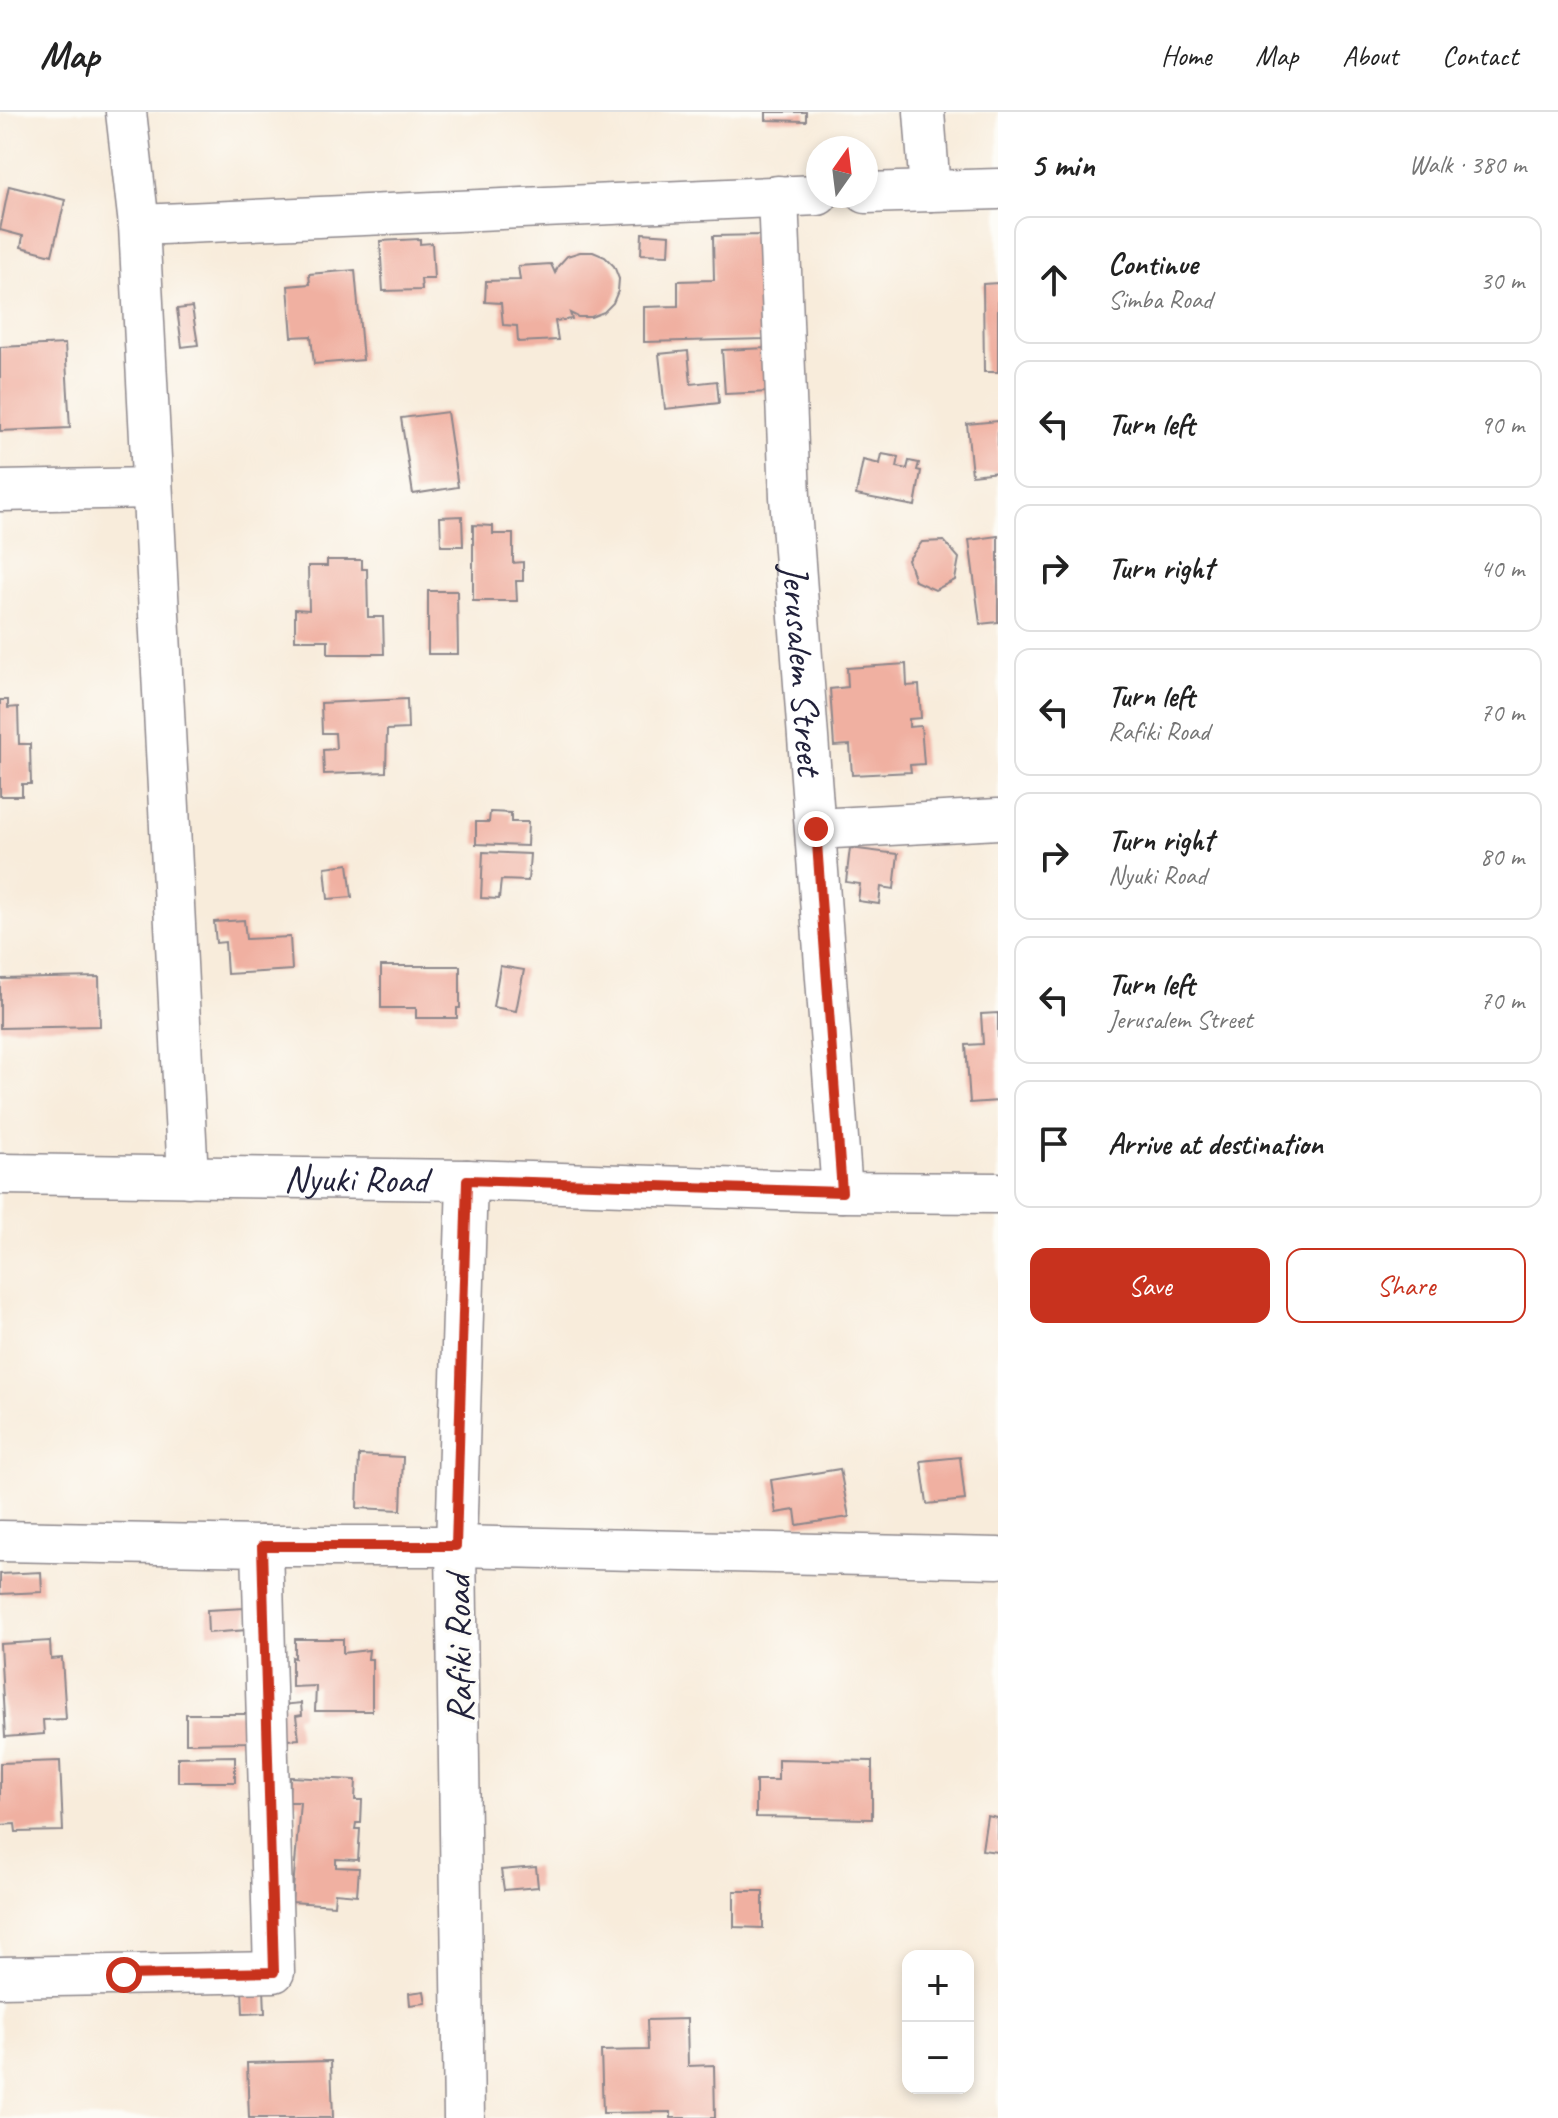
<!DOCTYPE html>
<html lang="en">
<head>
<meta charset="utf-8">
<style>
  body { margin:0; font-family:Caveat,sans-serif; background:#f6f6f6; color:#222 }
  .controls { position:absolute; right:24px; bottom:24px; display:grid; overflow:hidden; border-radius:16px; box-shadow:0 4px 12px #0003 }
  .controls button { width:72px; height:72px; display:grid; place-items:center; padding:0; border:0; border-bottom:2px solid #e0e0e0; background:#fff; color:#222; font:40px sans-serif }
  .compass { position:absolute; left:806px; top:24px; width:72px; height:72px; border-radius:50%; background:#fff; box-shadow:0 4px 12px #0003; rotate:14deg }
  .stop { position:absolute; width:24px; height:24px; margin:-18px; border:6px solid #c8321e; border-radius:50%; background:#fff }
  .stop.end { background:#c8321e; border-color:#fff; box-shadow:0 2px 8px #0008 }
  .list { margin:0; padding:0; list-style:none }
  h2 { display:flex; justify-content:space-between; align-items:center; height:104px; margin:0; padding:0 32px; font-size:34px }
  h2 small { font-size:26px; font-weight:400; color:#767676 }
  .list li { display:grid; grid-template-columns:52px 1fr auto; gap:24px; align-items:center; box-sizing:border-box; height:128px; margin:0 16px 16px; padding:0 16px; border:2px solid #e0e0e0; border-radius:16px }
  .list b { display:block; font-size:30px; white-space:nowrap }
  .list p { margin:0; font-size:26px; white-space:nowrap; color:#767676 }
  .list em { font-size:26px; font-style:normal; color:#767676 }
  .actions { display:flex; gap:16px; padding:24px 32px }
  .actions a { flex:1; padding:18px 0; border:2px solid #c8321e; border-radius:16px; text-align:center; font-size:28px; color:#c8321e }
  .actions .main { background:#c8321e; color:#fff }
  .icon { flex:none; width:44px; height:44px; fill:none; stroke:currentColor; stroke-width:2; stroke-linecap:round; stroke-linejoin:round }
  .map { position:relative; flex:none; width:998px; height:2006px; overflow:hidden }
  header { display:flex; align-items:center; gap:48px; box-sizing:border-box; height:112px; padding:0 40px; background:#fff; border-bottom:2px solid #e0e0e0 }
  header strong { font-size:38px }
  nav { display:flex; gap:44px; margin-inline-start:auto; font-size:28px }
  main { display:flex }
  aside { flex:1; background:#fff }
  .map>svg:first-child { display:block }
</style>
</head>
<body>
<header>
<strong>Map</strong>
<nav><a>Home</a><a>Map</a><a>About</a><a>Contact</a></nav>
</header>
<main>
<div class="map">
<svg width="998" height="2006" viewBox="0 0 998 2006">
  <rect width="100%" height="100%" fill="#fdfcf7"/>
  <filter id="ink" filterUnits="userSpaceOnUse"><feTurbulence type="fractalNoise" baseFrequency=".0125" numOctaves="2"/><feDisplacementMap in="SourceGraphic" scale="16" xChannelSelector="R" yChannelSelector="G"/><feConvolveMatrix kernelMatrix="1 2 1 2 8 2 1 2 1" color-interpolation-filters="sRGB"/></filter>
  <filter id="wash" filterUnits="userSpaceOnUse"><feTurbulence type="fractalNoise" baseFrequency=".006" numOctaves="4" result="noise"/><feDisplacementMap in="SourceGraphic" scale="32" xChannelSelector="R" yChannelSelector="G"/><feGaussianBlur stdDeviation="1.8" result="paint"/><feColorMatrix in="noise" values="0 0 0 0 0 0 0 0 0 0 0 0 0 0 0 0 0 1.4 0 .05"/><feComposite in="paint" operator="in"/></filter>
  <g filter="url(#wash)">
    <rect width="100%" height="100%" fill="#f8ecdb"/>
    <g id="blocks">
      <g fill="#f0b0a1">
        <path d="M766 0H806V9L766 8Z"/>
        <path d="M9 74 65 88 52 143 21 135 23 124 0 118Z"/>
        <path d="M642 121 670 123 669 143 641 142Z"/>
        <path d="M763 123 765 227 644 230V195L678 194V169L714 168 713 124Z"/>
        <path d="M420 127V132L432 131 434 167H421L422 178 383 179 380 129Z"/>
        <path d="M580 140H593L605 145 614 154 619 167 618 179 613 191 604 200 591 205H578L570 201 572 207 555 209 558 228 518 230 517 214 503 213 501 191 485 190 486 169 520 168 518 154 551 152 555 161 558 154 567 144Z"/>
        <path d="M355 158 363 248 314 252 311 224 292 225 288 174 310 172 309 162Z"/>
        <path d="M998 171V260H984L983 172Z"/>
        <path d="M192 195 198 233 182 235 177 197Z"/>
        <path d="M65 232 70 316 0 319V235Z"/>
        <path d="M768 236 770 280 725 282 722 238Z"/>
        <path d="M688 239 691 272 717 269 719 291 665 297 659 242Z"/>
        <path d="M447 300 458 375 413 382 401 306Z"/>
        <path d="M998 309V360L972 363 967 312Z"/>
        <path d="M882 342 899 345 897 355 907 357 909 349 919 351 917 358 921 359 915 394 856 383 863 348 880 352Z"/>
        <path d="M462 404 463 434H441L440 405Z"/>
        <path d="M473 413 493 414V422H513V451L523 450V469H516L517 489H473Z"/>
        <path d="M998 424V510L980 512 969 428Z"/>
        <path d="M944 429 959 446 955 468 935 478 915 469 908 448 922 430Z"/>
        <path d="M327 448H362V457H367L368 505H383L384 542H328V528H295V497L309 498 308 454H327Z"/>
        <path d="M428 479H457L458 542H428Z"/>
        <path d="M906 552 907 574 919 573 921 606 909 607V615L921 614 924 652 910 653 911 660 852 663 850 633 834 634 830 577 848 575 847 556Z"/>
        <path d="M407 587 408 617 387 618 386 660 324 662 323 638 336 637 335 621H322L321 591Z"/>
        <path d="M0 588H8V596L18 595 19 632H30L31 672H22V684H0Z"/>
        <path d="M490 700 511 701V710H528L527 734 476 732V710H489Z"/>
        <path d="M850 736 898 742 894 777 881 775 879 792 858 789 860 772 846 770Z"/>
        <path d="M483 740 530 742 528 769 501 768 499 787 481 786Z"/>
        <path d="M348 752 352 785 328 787 325 755Z"/>
        <path d="M244 808 246 827 290 825 292 858 227 862 225 830 216 831 214 810Z"/>
        <path d="M381 854H460V896H457V906H416V896H381Z"/>
        <path d="M500 854 524 858 516 899 493 895Z"/>
        <path d="M99 865 100 914 0 916V867Z"/>
        <path d="M998 901V989L970 991 966 933 983 932 981 902Z"/>
        <path d="M359 1343 403 1345 401 1398 357 1396Z"/>
        <path d="M960 1345 965 1388 927 1392 921 1349Z"/>
        <path d="M840 1357 849 1405 797 1413 795 1398 776 1401 771 1368Z"/>
        <path d="M41 1460 42 1480 0 1482V1462Z"/>
        <path d="M246 1496 247 1518 208 1521 207 1498Z"/>
        <path d="M295 1527H343V1541L369 1538 368 1547H372V1599H315L316 1574 292 1575V1545L295 1546Z"/>
        <path d="M50 1529 51 1547 62 1546 66 1607 43 1608 44 1622 5 1625 0 1532Z"/>
        <path d="M301 1591 302 1603 296 1604 299 1627 275 1629 271 1594Z"/>
        <path d="M186 1602H253V1630L186 1631Z"/>
        <path d="M235 1644V1670H178V1645Z"/>
        <path d="M778 1647 872 1649V1707L756 1705V1668H778Z"/>
        <path d="M60 1649 63 1719 16 1720 15 1712 0 1713V1651Z"/>
        <path d="M290 1665 356 1668 355 1688H362L361 1711H356L355 1717H360L358 1748 336 1747V1755L359 1756 357 1783 335 1781 334 1793 292 1790 300 1690H289Z"/>
        <path d="M987 1704 998 1706V1740L982 1738Z"/>
        <path d="M536 1755 538 1775 504 1778 501 1758Z"/>
        <path d="M734 1779H763V1816L734 1815Z"/>
        <path d="M264 1876 265 1901 243 1902 242 1877Z"/>
        <path d="M424 1879 426 1891 410 1893 409 1881Z"/>
        <path d="M687 1907 688 1954 714 1953 715 2006H671V2000L603 2001 601 1939 648 1938 647 1908Z"/>
        <path d="M331 1949 333 2006H249L247 1951Z"/>
      </g>
    </g>
  </g>
  <g filter="url(#ink)">
    <use href="#blocks" fill-opacity="0" stroke="#8d878b" stroke-width="2"/>
    <g fill="none" stroke-linecap="round" stroke-linejoin="round">
      <g stroke="#8d878b" stroke-width="43">
        <g id="minor">
          <path d="M126 0 139 113 188 1065"/>
          <path d="M924 0 930 79"/>
          <path d="M866 81 998 77"/>
          <path id="s1" d="M778 84 790 385 842 1080"/>
          <path d="M139 113 818 83"/>
          <path d="M0 379 152 376"/>
          <path d="M816 717 998 707"/>
          <path id="s2" d="M0 1062 467 1068 842 1080 998 1081"/>
          <path d="M0 1429 262 1434H456L998 1446"/>
          <path d="M0 1865 274 1860 262 1434"/>
          <path d="M464 2006 456 1434 467 1068"/>
        </g>
      </g>
      <use href="#minor" stroke="#fff" stroke-width="40"/>
    </g>
  </g>
  <g fill="none" stroke-linecap="round" stroke-linejoin="round" filter="url(#ink)">
    <path stroke="#c8321e" stroke-width="10" d="M124 1863 274 1860 262 1434H456L467 1068 842 1080 816 717"/>
  </g>
  <g text-anchor="middle" stroke-width="7" stroke-linejoin="round" paint-order="stroke">
    <g font-size="38" fill="#22223b" stroke="#fdfcf7">
      <text dy="13" stroke="none"><textPath href="#s1" startOffset="474">Jerusalem Street</textPath></text>
      <text dy="13" stroke="none"><textPath href="#s2" startOffset="356">Nyuki Road</textPath></text>
      <text transform="translate(458 1537) rotate(-91)" y="13">Rafiki Road</text>
    </g>
  </g>
</svg>
<div class="controls">
<button>+</button>
<button>−</button>
</div>
<svg class="compass" viewBox="-18 -18 36 36"><path d="M0-13l5 13h-10z" fill="#e53935"/><path d="M0 13l5-13h-10z" fill="#767676"/></svg>
<div class="stop" style="left:124px;top:1863px"></div>
<div class="stop end" style="left:816px;top:717px"></div>
</div>
<aside>
<h2>5 min<small>Walk · 380 m</small></h2>
<ul class="list">
<li><svg class="icon" aria-label="ahead" viewBox="0 0 24 24"><path d="M12 20V5M6 11l6-6 6 6"/></svg><div><b>Continue</b><p>Simba Road</p></div><em>30 m</em></li>
<li><svg class="icon" aria-label="left" viewBox="0 0 24 24"><path d="M17 20v-9H6M10 6l-5 5 5 5"/></svg><div><b>Turn left</b></div><em>90 m</em></li>
<li><svg class="icon" aria-label="right" viewBox="0 0 24 24"><path d="M7 20v-9h11M14 6l5 5-5 5"/></svg><div><b>Turn right</b></div><em>40 m</em></li>
<li><svg class="icon" aria-label="left" viewBox="0 0 24 24"><path d="M17 20v-9H6M10 6l-5 5 5 5"/></svg><div><b>Turn left</b><p>Rafiki Road</p></div><em>70 m</em></li>
<li><svg class="icon" aria-label="right" viewBox="0 0 24 24"><path d="M7 20v-9h11M14 6l5 5-5 5"/></svg><div><b>Turn right</b><p>Nyuki Road</p></div><em>80 m</em></li>
<li><svg class="icon" aria-label="left" viewBox="0 0 24 24"><path d="M17 20v-9H6M10 6l-5 5 5 5"/></svg><div><b>Turn left</b><p>Jerusalem Street</p></div><em>70 m</em></li>
<li><svg class="icon" aria-label="arrive" viewBox="0 0 24 24"><path d="M6 21V4h12l-3 4 3 4H6"/></svg><div><b>Arrive at destination</b></div></li>
</ul>
<div class="actions"><a class="main">Save</a><a>Share</a></div>
</aside>
</main>
</body>
</html>
